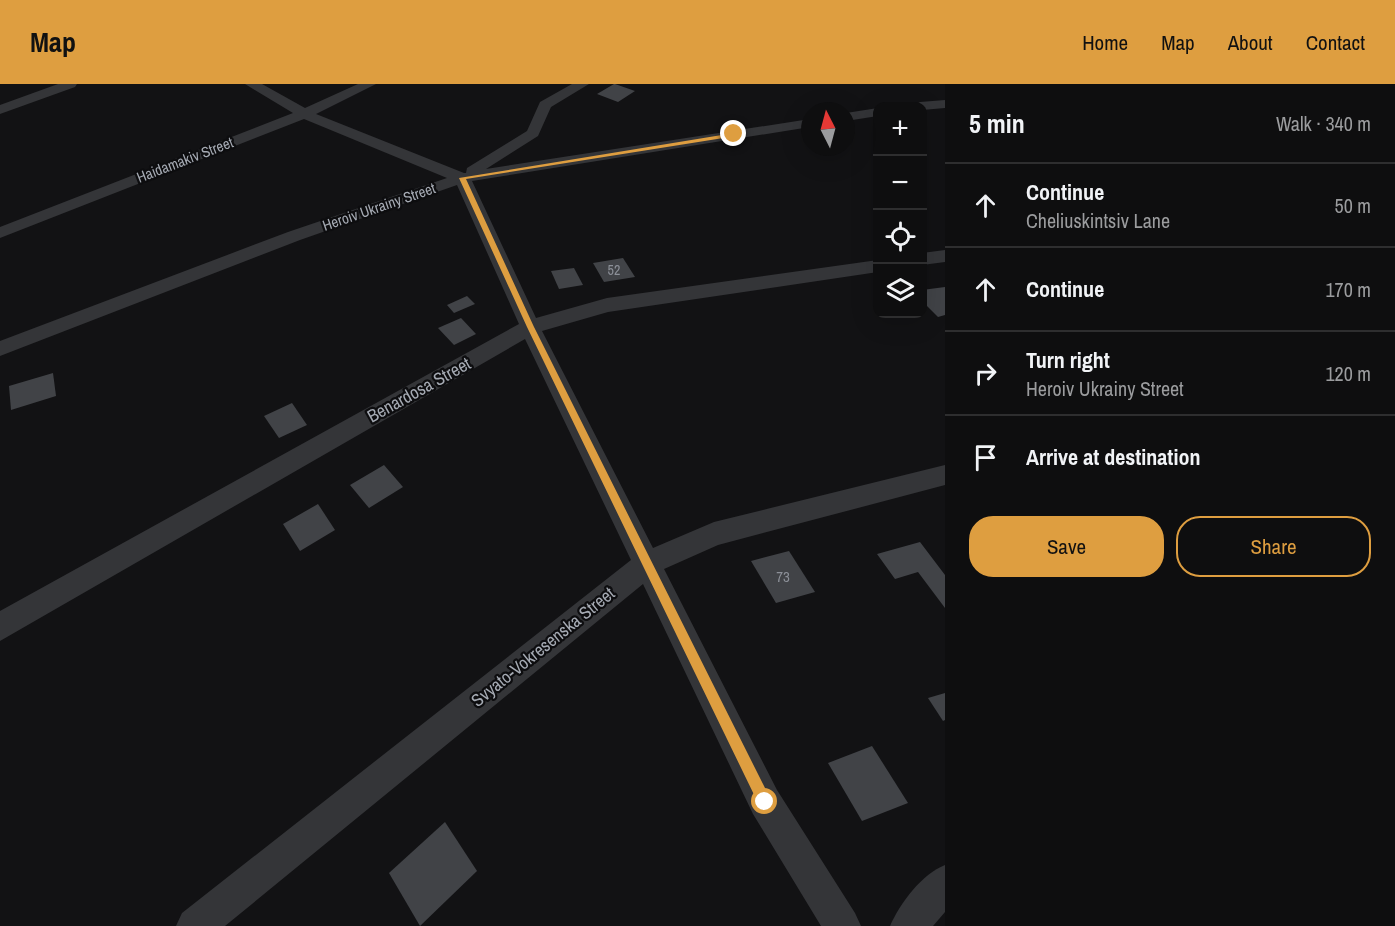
<!DOCTYPE html>
<html lang="en">
<head>
<meta charset="utf-8">
<style>
  body { margin:0; font-family:"Archivo Narrow",sans-serif; background:#1c1c1d; color:#f1f3f6 }
  .controls { position:absolute; right:18px; top:18px; display:grid; overflow:hidden; border-radius:12px; box-shadow:0 6px 24px #0002 }
  .controls button { width:54px; height:54px; display:grid; place-items:center; padding:0; border:0; border-bottom:2px solid #2e2e2f; background:#0e0e0f; color:#f1f3f6; font:30px sans-serif }
  .compass { position:absolute; left:801px; top:18px; width:54px; height:54px; border-radius:50%; background:#0e0e0f; box-shadow:0 6px 24px #0002; rotate:354deg }
  .stop { position:absolute; width:18px; height:18px; margin:-14px; border:4px solid #de9e40; border-radius:50%; background:#fff }
  .stop.end { background:#de9e40; border-color:#fff; box-shadow:0 2px 6px #0008 }
  .list { margin:0; padding:0; list-style:none }
  h2 { display:flex; justify-content:space-between; align-items:center; height:78px; margin:0; padding:0 24px; font-size:26px }
  h2 small { font-size:20px; font-weight:400; color:#9b9c9e }
  .list li { display:grid; grid-template-columns:39px 1fr auto; gap:18px; align-items:center; box-sizing:border-box; height:84px; padding:0 24px; border-top:2px solid #2e2e2f }
  .list b { display:block; font-size:22px; white-space:nowrap }
  .list p { margin:0; font-size:20px; white-space:nowrap; color:#9b9c9e }
  .list em { font-size:20px; font-style:normal; color:#9b9c9e }
  .actions { display:flex; gap:12px; padding:18px 24px }
  .actions a { flex:1; padding:14px 0; border:2px solid #de9e40; border-radius:24px; text-align:center; font-size:21px; color:#de9e40 }
  .actions .main { background:#de9e40; color:#111 }
  .icon { flex:none; width:33px; height:33px; fill:none; stroke:currentColor; stroke-width:2; stroke-linecap:round; stroke-linejoin:round }
  .map { position:relative; flex:none; width:945px; height:842px; overflow:hidden }
  header { display:flex; align-items:center; gap:36px; box-sizing:border-box; height:84px; padding:0 30px; background:#de9e40; color:#111 }
  header strong { font-size:28px }
  nav { display:flex; gap:33px; margin-inline-start:auto; font-size:21px }
  main { display:flex }
  aside { flex:1; background:#0e0e0f }
  .map>svg:first-child { display:block }
</style>
</head>
<body>
<header>
<strong>Map</strong>
<nav><a>Home</a><a>Map</a><a>About</a><a>Contact</a></nav>
</header>
<main>
<div class="map">
<svg width="945" height="842" viewBox="0 0 945 842">
  <rect width="100%" height="100%" fill="#121214"/>
  <g fill="#414347">
    <path d="M614 0H615L635 7 618 18 597 10Z"/>
    <path d="M623 174 635 193 604 198 593 179Z"/>
    <path d="M574 184 583 201 559 205 551 187Z"/>
    <path d="M945 203V231L938 233 922 217V206Z"/>
    <path d="M467 212 475 220 454 229 447 221Z"/>
    <path d="M461 234 476 250 454 261 438 244Z"/>
    <path d="M53 289 56 312 11 326 9 302Z"/>
    <path d="M292 319 307 341 279 354 264 332Z"/>
    <path d="M384 381 403 403 369 424 350 401Z"/>
    <path d="M318 420 335 446 300 467 283 440Z"/>
    <path d="M920 458 945 491V524L918 488 895 495 877 470Z"/>
    <path d="M789 467 815 508 776 519 751 477Z"/>
    <path d="M945 609V636L943 637 928 614Z"/>
    <path d="M872 662 908 719 862 737 828 679Z"/>
    <path d="M445 738 477 787 420 842 389 789Z"/>
  </g>
  <g fill="none" stroke-linecap="round" stroke-linejoin="round">
    <g fill="#343538" fill-rule="evenodd">
      <path d="M58 0H77L75 3 0 30V21Z"/>
      <path d="M245 0H262L305 24 358 0H376L316 30 464 89H466L467 84 527 47 540 18 572 0H589L551 23 538 52 486 85 810 35V43L472 97 536 234 607 214 878 176V188L608 228 542 247 653 464 714 438 945 381V401L718 461 664 485 777 706 855 829 861 842H821L753 730 643 500 225 842H176L182 829 631 476 525 255 0 557V527L519 240 457 101 300 156 0 272V257L288 148 447 94 304 35 0 154V143L293 29Z"/>
      <path d="M945 16V24L922 26V22H913L920 18Z"/>
      <path d="M878 24V32L846 37V29Z"/>
      <path d="M945 166V178L922 181V169Z"/>
      <path d="M945 781V828L933 842H890C900 819 922 790 945 781Z"/>
    </g>
  </g>
  <path fill="#de9e40" d="M734 49 736 52 466 95 534 243 770 714 772 718 770 723 765 725 760 723 527 243 459 94Z"/>
  <g text-anchor="middle" stroke-width="4.5" stroke-linejoin="round" paint-order="stroke">
    <g font-size="14" fill="#8c9098">
      <text x="614" y="191">52</text>
    </g>
    <g font-size="15" fill="#a5aab3" stroke="#0d0d0f">
      <text transform="translate(185 76) rotate(-21)" y="5">Haidamakiv Street</text>
      <text transform="translate(379 123) rotate(-19)" y="5">Heroiv Ukrainy Street</text>
    </g>
    <g font-size="15" fill="#8c9098">
      <text x="783" y="498">73</text>
    </g>
    <g font-size="18" fill="#a5aab3" stroke="#0d0d0f">
      <text transform="translate(419 306) rotate(-29)" y="6">Benardosa Street</text>
      <text transform="translate(543 563) rotate(-39)" y="6">Svyato-Vokresenska Street</text>
    </g>
  </g>
</svg>
<div class="controls">
<button>+</button>
<button>−</button>
<button><svg class="icon" aria-label="locate" viewBox="0 0 24 24"><circle cx="12" cy="12" r="6"/><path d="M12 2v4M12 18v4M2 12h4M18 12h4"/></svg></button>
<button><svg class="icon" aria-label="layers" viewBox="0 0 24 24"><path d="M12 4l9 5-9 5-9-5zM3 14l9 5 9-5"/></svg></button>
</div>
<svg class="compass" viewBox="-18 -18 36 36"><path d="M0-13l5 13h-10z" fill="#e53935"/><path d="M0 13l5-13h-10z" fill="#9b9c9e"/></svg>
<div class="stop" style="left:765px;top:718px"></div>
<div class="stop end" style="left:734px;top:50px"></div>
</div>
<aside>
<h2>5 min<small>Walk · 340 m</small></h2>
<ul class="list">
<li><svg class="icon" aria-label="ahead" viewBox="0 0 24 24"><path d="M12 20V5M6 11l6-6 6 6"/></svg><div><b>Continue</b><p>Cheliuskintsiv Lane</p></div><em>50 m</em></li>
<li><svg class="icon" aria-label="ahead" viewBox="0 0 24 24"><path d="M12 20V5M6 11l6-6 6 6"/></svg><div><b>Continue</b></div><em>170 m</em></li>
<li><svg class="icon" aria-label="right" viewBox="0 0 24 24"><path d="M7 20v-9h11M14 6l5 5-5 5"/></svg><div><b>Turn right</b><p>Heroiv Ukrainy Street</p></div><em>120 m</em></li>
<li><svg class="icon" aria-label="arrive" viewBox="0 0 24 24"><path d="M6 21V4h12l-3 4 3 4H6"/></svg><div><b>Arrive at destination</b></div></li>
</ul>
<div class="actions"><a class="main">Save</a><a>Share</a></div>
</aside>
</main>
</body>
</html>
